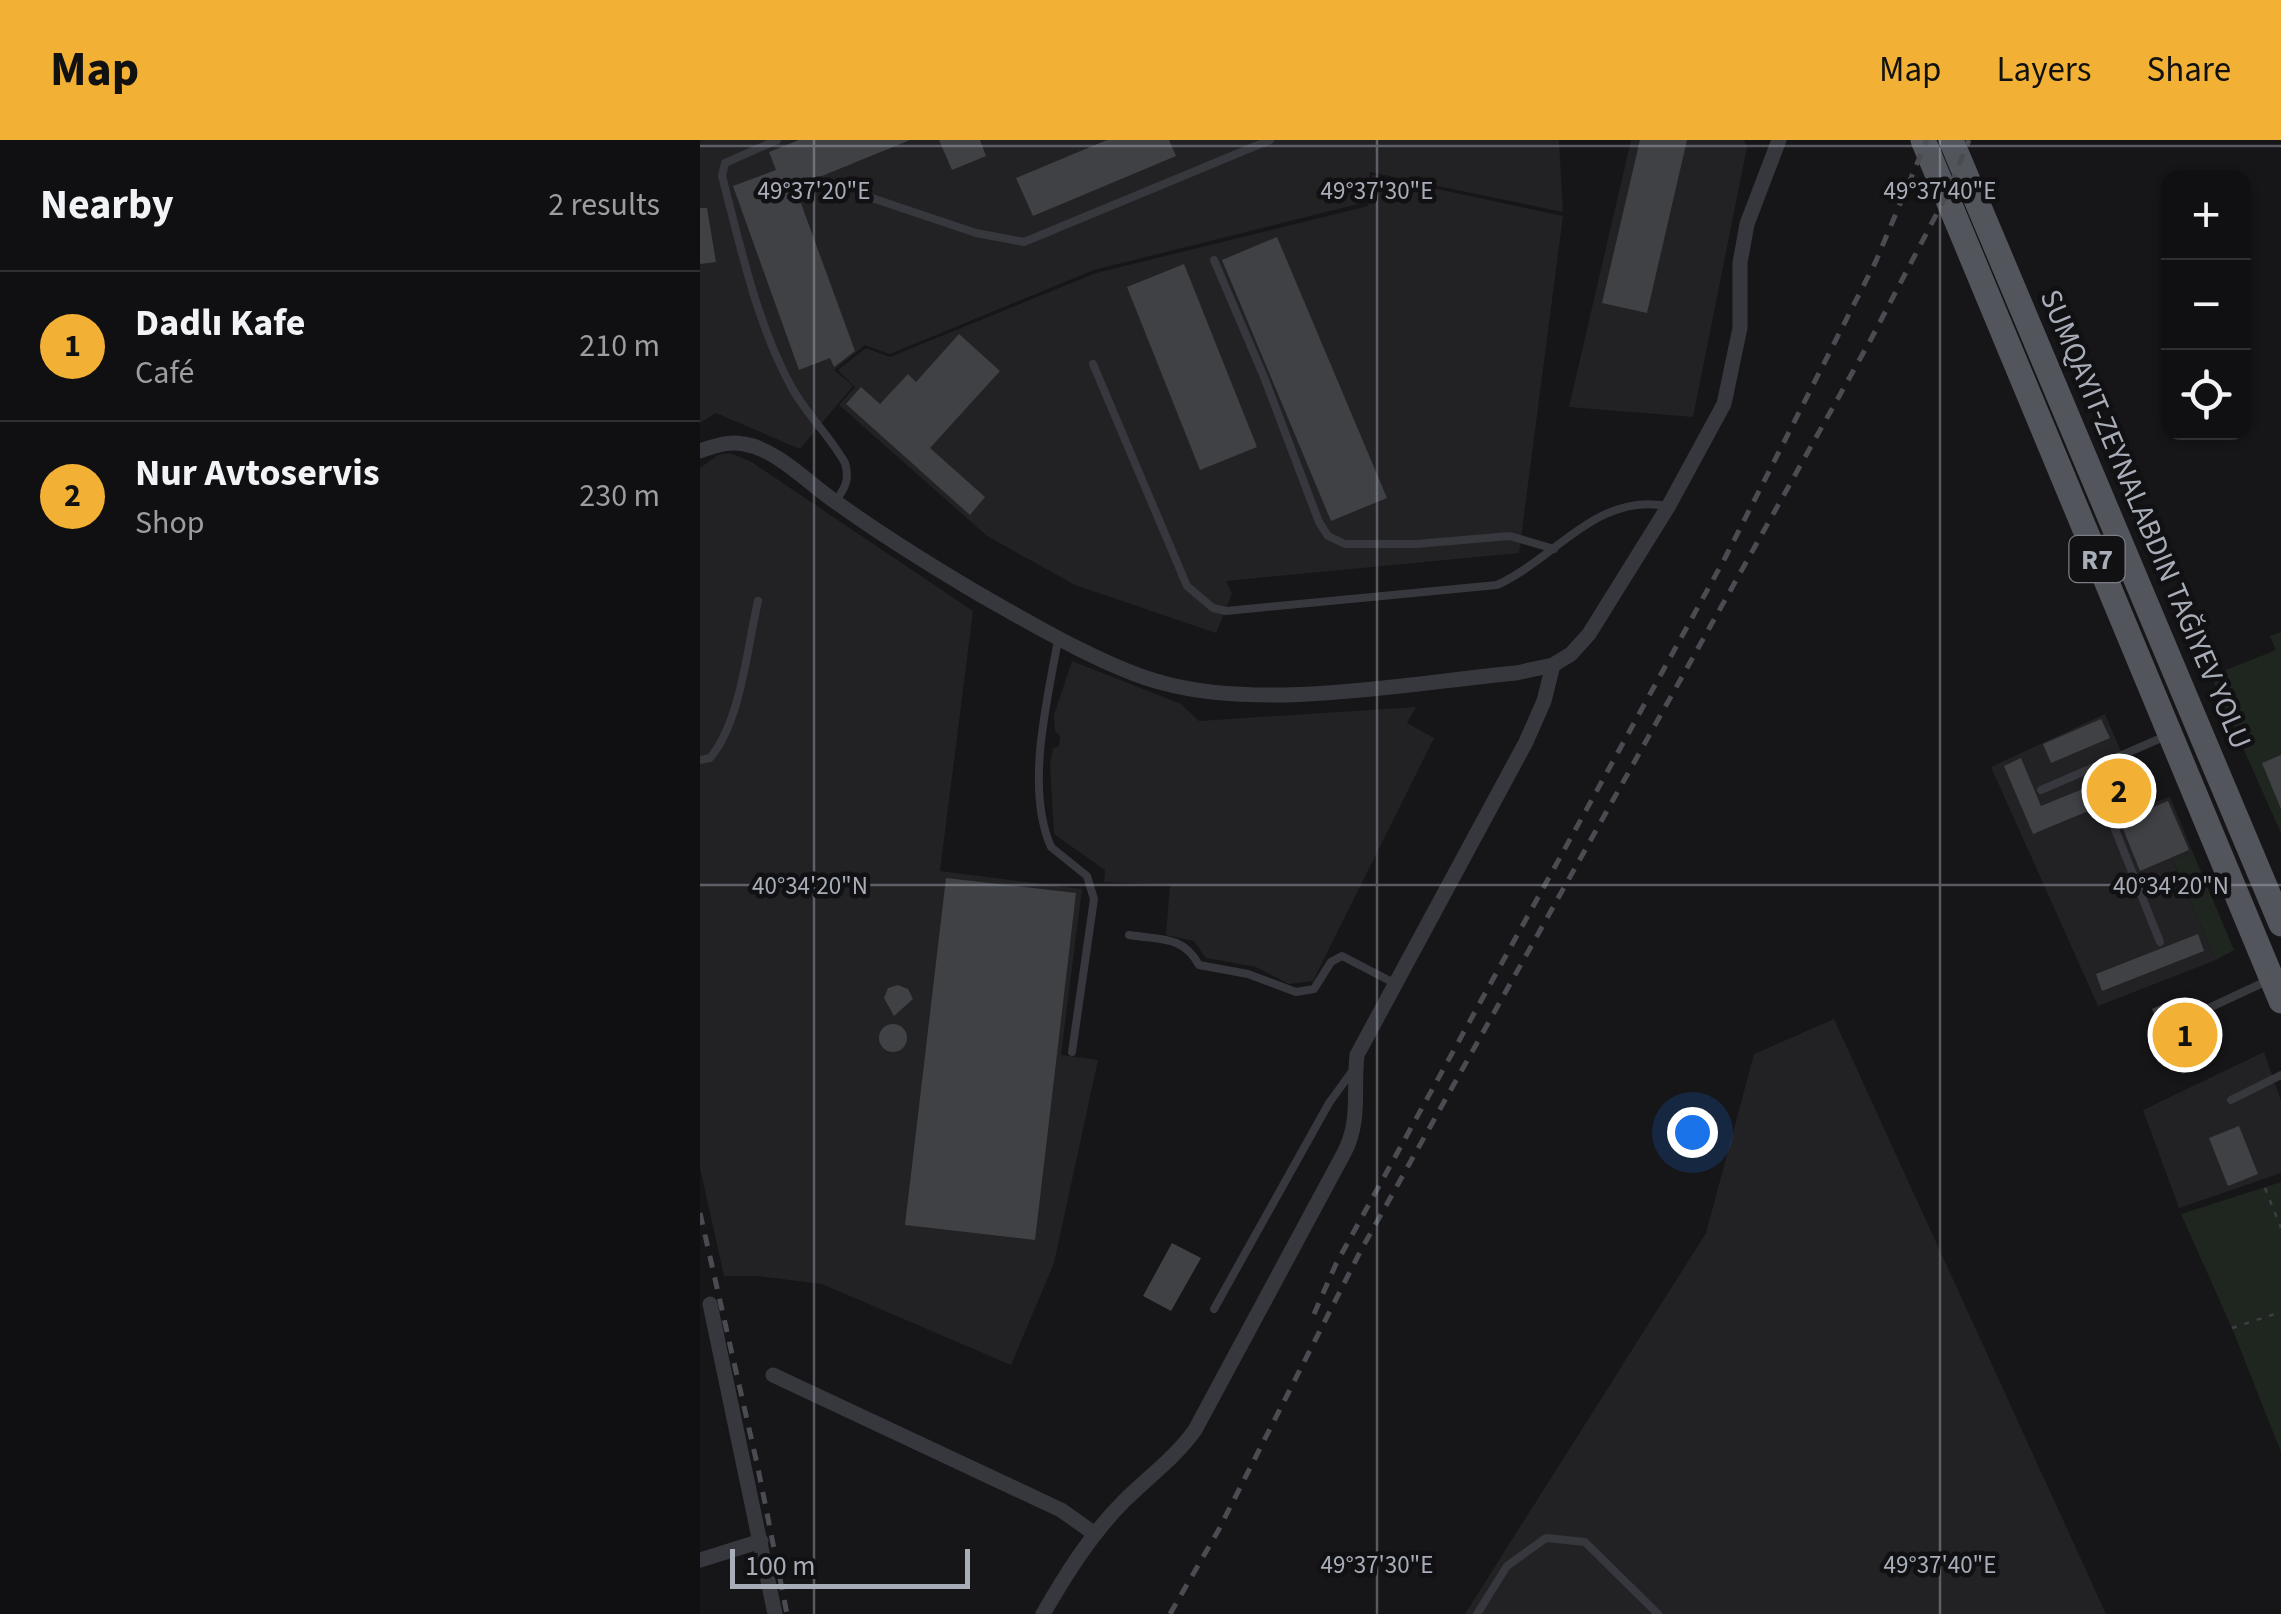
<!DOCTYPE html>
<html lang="en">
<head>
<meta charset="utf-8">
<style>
  body { margin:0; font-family:"Source Sans 3",sans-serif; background:#1e1e20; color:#f1f3f6 }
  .controls { position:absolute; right:30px; top:30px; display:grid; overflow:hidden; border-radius:20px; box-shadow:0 2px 8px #0004 }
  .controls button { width:90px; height:90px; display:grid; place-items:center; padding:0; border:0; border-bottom:2px solid #303032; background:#101012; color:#f1f3f6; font:50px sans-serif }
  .scale { position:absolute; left:30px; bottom:25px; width:240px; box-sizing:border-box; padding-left:10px; border:5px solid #a8adb8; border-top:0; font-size:28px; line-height:35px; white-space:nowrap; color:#a8adb8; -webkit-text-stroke:8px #111113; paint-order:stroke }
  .you { position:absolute; left:992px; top:992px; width:35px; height:35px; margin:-25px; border:8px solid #fff; border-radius:50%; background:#1a73e8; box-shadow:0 0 0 15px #1a73e833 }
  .badge { display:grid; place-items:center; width:65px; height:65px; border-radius:50%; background:#f2b134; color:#111; font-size:32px; font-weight:700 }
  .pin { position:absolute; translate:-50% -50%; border:5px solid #fff; box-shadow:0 2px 10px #0006 }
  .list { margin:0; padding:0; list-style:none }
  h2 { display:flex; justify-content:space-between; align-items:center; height:130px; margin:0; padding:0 40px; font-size:42px }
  h2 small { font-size:32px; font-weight:400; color:#9c9d9f }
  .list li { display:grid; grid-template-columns:65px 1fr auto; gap:30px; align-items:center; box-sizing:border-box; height:150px; padding:0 40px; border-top:2px solid #303032 }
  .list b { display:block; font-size:38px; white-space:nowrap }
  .list p { margin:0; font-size:32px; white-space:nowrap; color:#9c9d9f }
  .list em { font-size:32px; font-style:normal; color:#9c9d9f }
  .icon { flex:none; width:55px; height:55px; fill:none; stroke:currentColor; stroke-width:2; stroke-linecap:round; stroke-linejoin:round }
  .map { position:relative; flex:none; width:1581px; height:1474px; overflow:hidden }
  header { display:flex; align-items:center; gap:60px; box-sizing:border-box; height:140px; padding:0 50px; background:#f2b134; color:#111 }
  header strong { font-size:48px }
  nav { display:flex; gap:55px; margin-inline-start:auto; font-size:35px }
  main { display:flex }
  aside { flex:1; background:#101012 }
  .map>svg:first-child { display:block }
</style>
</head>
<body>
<header>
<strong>Map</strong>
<nav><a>Map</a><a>Layers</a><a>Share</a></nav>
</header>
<main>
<aside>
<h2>Nearby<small>2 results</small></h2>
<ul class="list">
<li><span class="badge">1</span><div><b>Dadlı Kafe</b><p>Café</p></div><em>210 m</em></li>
<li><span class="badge">2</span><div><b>Nur Avtoservis</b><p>Shop</p></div><em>230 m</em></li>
</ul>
</aside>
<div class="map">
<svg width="1581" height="1474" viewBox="0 0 1581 1474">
  <rect width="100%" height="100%" fill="#161618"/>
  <g fill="#222225">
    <path d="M0 0H859L863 72 670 32 666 62 394 130 190 214 165 205 134 230 153 246 100 309 16 273 0 283Z"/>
    <path d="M931 0H1044L1047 7 993 277 869 267Z"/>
    <path d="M672 35 863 76 819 413 526 441 532 454 516 493 375 445 287 396 139 265 155 247 138 230 166 208 190 217 396 133 668 66Z"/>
    <path d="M29 313 50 321 273 471 240 731 382 749 361 915 398 920 354 1123 311 1225 122 1144 58 1136H24L0 1028V328L18 315Z"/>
    <path d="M372 521 481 564 499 581 716 567 707 583 734 598 613 841 589 844 556 827 506 818 494 801 466 795 470 745 404 742 405 730 354 694 350 625 353 608 359 606 360 596 355 591 354 575Z"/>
    <path d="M1405 574 1444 666 1470 657 1493 713 1473 722 1516 820 1398 866 1291 627Z"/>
    <path d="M1134 879 1406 1474H765L1006 1093 1054 914Z"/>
    <path d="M1564 912 1581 961V1033L1479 1068 1443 970Z"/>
  </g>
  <g fill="#1e261f">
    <path d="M1581 492V693L1511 536 1576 510 1570 496Z"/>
    <path d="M1493 713 1534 810 1516 820 1473 721Z"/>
    <path d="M1581 1042V1312L1532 1188 1481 1074Z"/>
  </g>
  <g fill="#404145">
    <path d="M99 0H210L95 47 155 211 134 227 130 218 99 230 33 46 76 30 69 12Z"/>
    <path d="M239 0H280L286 16 252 30Z"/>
    <path d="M407 0H469L476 16 333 76 316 38Z"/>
    <path d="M940 0H987L947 173 902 163Z"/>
    <path d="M0 68H7L16 122 0 124Z"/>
    <path d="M577 97 687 358 631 381 522 120Z"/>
    <path d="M484 124 557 307 500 330 427 147Z"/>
    <path d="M259 194 300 231 230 308 285 357 270 375 146 264 161 247 180 264 208 234 216 242Z"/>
    <path d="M1401 579 1410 598 1351 623 1343 604Z"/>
    <path d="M1581 615V669L1562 623Z"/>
    <path d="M1321 618 1341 666 1390 646 1398 667 1333 694 1304 626Z"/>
    <path d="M1426 629 1444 671 1468 661 1489 710 1440 731 1403 639Z"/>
    <path d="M246 738 376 753 335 1100 205 1085Z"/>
    <path d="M1498 794 1504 811 1402 851 1396 834Z"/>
    <path d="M198 845 208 849 213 859 194 876 184 858 188 848Z"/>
    <path d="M1476 858 1506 923 1482 934 1452 869Z"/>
    <circle cx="193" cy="898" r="14"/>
    <path d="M1539 986 1558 1034 1528 1046 1509 998Z"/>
    <path d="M472 1103 501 1118 471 1171 443 1156Z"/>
  </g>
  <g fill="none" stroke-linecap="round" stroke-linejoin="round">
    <g stroke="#3d3f44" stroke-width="2.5" stroke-dasharray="5 8" stroke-linecap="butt">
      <path d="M1565 1048 1581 1088"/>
      <path d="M1532 1188 1581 1172"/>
    </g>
    <g stroke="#37383d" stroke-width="8">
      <path d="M77 0 25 23 22 36C41 108 56 182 92 248 107 275 130 296 145 323 150 340 145 348 135 362"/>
      <path d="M163 55 276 93 324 102 570 0"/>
      <path d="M514 120 564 237 619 382 628 396 645 404H716L810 396 854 409"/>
      <path d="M393 224 487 446 513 468 526 471 797 445C856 418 898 352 967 366"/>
      <path d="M358 500C347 562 325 648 351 707L387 736 394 759 372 912"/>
      <path d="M0 620 10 618C41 581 47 508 58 461"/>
      <path d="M1391 629 1460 802"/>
      <path d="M1341 650 1466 596"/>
      <path d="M429 795C459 800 483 795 499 825L548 834 596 852 614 849 631 822 642 816 696 844"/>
      <path d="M1496 874 1569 840"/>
      <path d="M1531 960 1581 935"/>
      <path d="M514 1169 629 963 653 930"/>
      <path d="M777 1474 807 1426 846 1398 885 1402 958 1474"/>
    </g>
    <g stroke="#37383d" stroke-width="15">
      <path d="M0 311C14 306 28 301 44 304 76 309 107 342 133 360 180 394 230 425 279 454 330 483 408 529 463 543 566 571 710 543 816 533L853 525 871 514 889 494 968 367 1024 264 1040 188V123L1047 84 1079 0"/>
      <path d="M10 1164 75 1474"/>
      <path d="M73 1235 361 1370 395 1394"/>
      <path d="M0 1420 61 1401"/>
      <path d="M343 1474C366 1434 391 1394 424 1361 448 1337 475 1318 495 1290L644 1013C661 981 653 950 657 915L826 602 844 561 853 525"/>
    </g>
    <g stroke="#53555c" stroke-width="25">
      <path d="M1223 0 1581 861"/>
      <path d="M1251 0 1581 784"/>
    </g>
    <g stroke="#4a4c52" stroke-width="5" stroke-dasharray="12 10" stroke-linecap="butt">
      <path d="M0 1073 58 1328 87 1474"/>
      <path d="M614 1174 636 1124 1025 418 1176 121 1227 0"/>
      <path d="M470 1474 518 1391 660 1112 1170 201 1246 56 1269 0"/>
    </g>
  </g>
  <path fill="none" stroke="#a8adb8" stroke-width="2.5" stroke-opacity="0.45" d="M114 0V1474M677 0V1474M1240 0V1474M0 6H1581M0 745H1581"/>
  <g text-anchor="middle" stroke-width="9" stroke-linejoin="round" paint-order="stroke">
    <rect fill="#111113" stroke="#7b7e86" stroke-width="2.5" x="1369.5" y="396" width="55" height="46" rx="8"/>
    <g font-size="28" font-weight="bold" fill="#a8adb8">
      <text x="1397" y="429">R7</text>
    </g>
    <g font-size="30" fill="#a8adb8" stroke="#111113">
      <text transform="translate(1446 379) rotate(67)" y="10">SUMQAYIT-ZEYNALABDIN TAĞIYEV YOLU</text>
    </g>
  </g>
  <g font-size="25" text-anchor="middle" fill="#a8adb8" stroke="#111113" stroke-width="9" stroke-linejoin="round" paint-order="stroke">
    <text x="114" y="59">49°37'20"E</text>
    <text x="677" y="59">49°37'30"E</text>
    <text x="1240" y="59">49°37'40"E</text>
    <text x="110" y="754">40°34'20"N</text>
    <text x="1471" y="754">40°34'20"N</text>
    <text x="677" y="1433">49°37'30"E</text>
    <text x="1240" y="1433">49°37'40"E</text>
  </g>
</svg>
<div class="controls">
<button>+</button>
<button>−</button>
<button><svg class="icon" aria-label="locate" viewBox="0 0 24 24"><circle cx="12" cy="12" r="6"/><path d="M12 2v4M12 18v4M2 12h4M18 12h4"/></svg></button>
</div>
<div class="scale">100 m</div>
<div class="you"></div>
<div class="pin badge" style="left:1485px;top:895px">1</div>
<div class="pin badge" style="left:1419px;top:651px">2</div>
</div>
</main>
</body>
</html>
